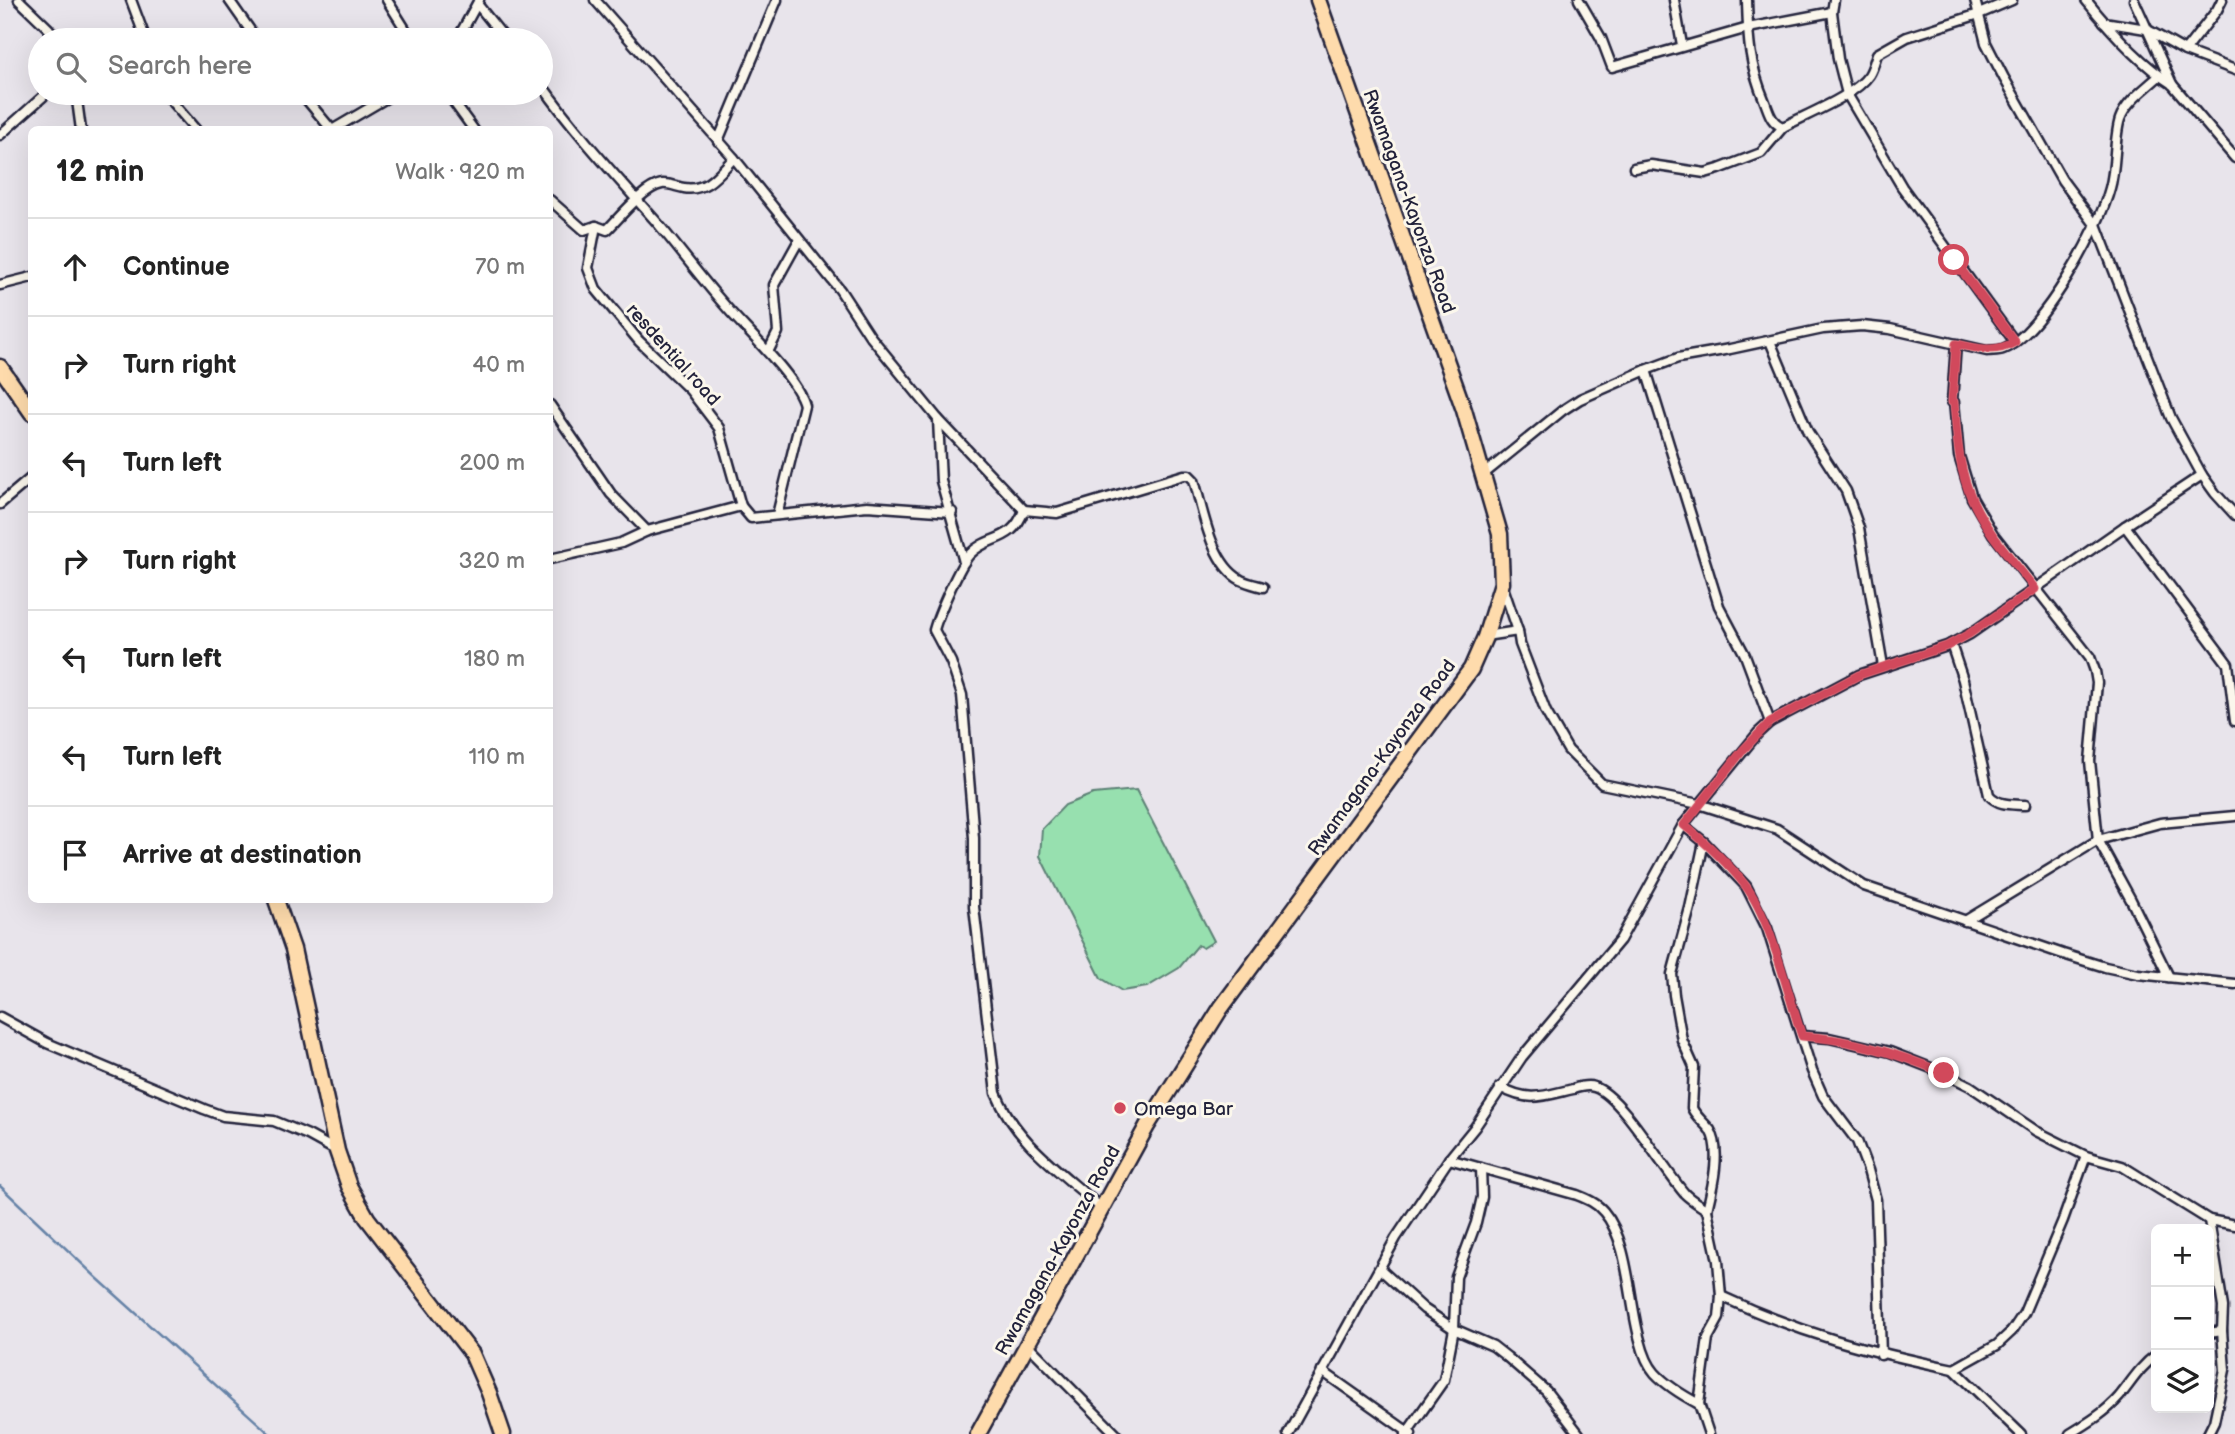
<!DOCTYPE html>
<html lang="en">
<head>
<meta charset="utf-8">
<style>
  body { margin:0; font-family:"Balsamiq Sans",sans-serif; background:#f2f2f2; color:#222 }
  .controls { position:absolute; right:21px; bottom:21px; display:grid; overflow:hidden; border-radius:10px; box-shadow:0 7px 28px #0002 }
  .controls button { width:63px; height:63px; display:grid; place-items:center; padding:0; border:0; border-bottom:2px solid #e0e0e0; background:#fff; color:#222; font:35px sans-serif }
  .stop { position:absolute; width:21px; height:21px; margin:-16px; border:5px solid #d1495b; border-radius:50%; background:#fff }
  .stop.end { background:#d1495b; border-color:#fff; box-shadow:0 2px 7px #0008 }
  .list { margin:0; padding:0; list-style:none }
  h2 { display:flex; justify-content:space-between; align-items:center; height:91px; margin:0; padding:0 28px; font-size:30px }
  h2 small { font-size:23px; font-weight:400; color:#767676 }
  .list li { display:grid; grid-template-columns:46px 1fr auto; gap:21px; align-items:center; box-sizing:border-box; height:98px; padding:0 28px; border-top:2px solid #e0e0e0 }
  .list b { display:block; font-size:26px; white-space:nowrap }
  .list em { font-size:23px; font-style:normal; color:#767676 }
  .icon { flex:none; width:38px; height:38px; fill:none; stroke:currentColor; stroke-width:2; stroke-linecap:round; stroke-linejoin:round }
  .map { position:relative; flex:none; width:2235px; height:1434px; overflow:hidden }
  .search { position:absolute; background:#fff; box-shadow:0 7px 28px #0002; left:28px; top:28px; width:525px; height:77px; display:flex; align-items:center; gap:18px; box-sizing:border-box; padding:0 24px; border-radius:38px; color:#767676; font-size:26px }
  .panel { position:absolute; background:#fff; box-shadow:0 7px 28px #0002; left:28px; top:126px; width:525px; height:777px; border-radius:10px }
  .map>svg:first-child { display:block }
</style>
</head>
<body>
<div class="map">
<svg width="2235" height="1434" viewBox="0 0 2235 1434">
  <rect width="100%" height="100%" fill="#e8e4eb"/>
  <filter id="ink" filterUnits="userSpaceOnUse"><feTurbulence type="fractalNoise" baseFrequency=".0143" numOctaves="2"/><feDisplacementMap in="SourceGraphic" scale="14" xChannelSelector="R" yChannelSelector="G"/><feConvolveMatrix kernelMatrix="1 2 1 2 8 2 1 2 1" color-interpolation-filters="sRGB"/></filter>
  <g filter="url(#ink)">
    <path fill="#97e0af" stroke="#5c8175" stroke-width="2" d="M1136 790 1214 941 1203 948 1198 945 1179 968 1147 987 1122 991 1101 978 1040 856 1042 829 1065 805 1093 794Z"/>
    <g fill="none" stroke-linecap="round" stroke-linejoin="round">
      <path stroke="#6683a7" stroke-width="2.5" d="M0 1186 97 1278 270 1434"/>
      <g stroke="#22223b" stroke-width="13">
        <g id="minor">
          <path d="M19 0 49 29 57 40"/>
          <path d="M131 0 146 40"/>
          <path d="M229 0 257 40"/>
          <path d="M387 0 412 40"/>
          <path d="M595 0 734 158 840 290 870 336 938 419 941 481 964 562"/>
          <path d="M1579 0 1601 38 1612 67 1748 28 1832 12"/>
          <path d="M1674 0 1682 45"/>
          <path d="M1747 0C1748 40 1749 64 1765 102 1769 112 1771 123 1783 127 1807 114 1855 96 1869 75 1873 69 1875 60 1877 54L1907 37 1979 14 2012 0"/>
          <path d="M1834 0 1832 12 1838 59 1847 94 1902 187 2015 342"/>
          <path d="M1975 0 1986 43 2004 78 2062 180 2097 227 2171 418 2202 475 2215 493 2235 515"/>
          <path d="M2086 0C2110 30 2139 63 2172 84L2235 158"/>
          <path d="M2134 0 2172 84"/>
          <path d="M478 5 506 40"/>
          <path d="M2104 22 2146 29 2185 51 2235 70"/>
          <path d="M457 40 479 0"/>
          <path d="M2185 51 2217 10 2222 0"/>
          <path d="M541 84C575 132 614 174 654 219 679 248 702 280 728 309 747 331 798 379 804 405L777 515"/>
          <path d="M76 93 81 130"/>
          <path d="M167 93 172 102 196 130"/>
          <path d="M301 93 332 130"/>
          <path d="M447 93 474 130"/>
          <path d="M332 130 395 93"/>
          <path d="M0 135 47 93"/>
          <path d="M718 141 777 0"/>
          <path d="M1634 168 1651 165 1705 173 1719 169 1761 153 1783 127"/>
          <path d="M550 200 584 230 596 226 607 230C620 217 644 187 662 184 669 183 677 187 684 188 707 192 719 173 734 158"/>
          <path d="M596 226 588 268 596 289 639 341 690 390 719 428 741 506"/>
          <path d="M0 285 32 277"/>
          <path d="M1770 341 1808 432 1846 491 1859 528 1883 666"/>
          <path d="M1958 344H1956L1952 402H1954L1959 456 1972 498 1993 534 2090 657 2095 671 2097 683 2090 761 2098 840 2131 900 2169 977"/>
          <path d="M768 352 778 332 774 285 799 240"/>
          <path d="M1646 370 1719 606 1745 655 1770 722"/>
          <path d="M550 405 611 494 647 531"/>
          <path d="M938 419 1024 510"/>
          <path d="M1484 474 1563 410 1580 399 1646 370 1678 358 1730 349 1823 329 1862 326 1890 329 1987 351C1992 350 1998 351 2003 349 2042 334 2100 227 2110 188 2116 168 2114 137 2120 119 2126 102 2146 88 2159 76"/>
          <path d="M0 504 32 477"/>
          <path d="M2125 526 2228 664 2235 721"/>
          <path d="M550 559 621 543 647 531 741 506 751 518 867 506 952 512"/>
          <path d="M1503 587 1518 631"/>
          <path d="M1485 636 1518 631 1520 644 1546 712 1568 750 1602 784 1699 804 1777 829 1864 886 2063 954 2105 967 2138 974 2235 984"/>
          <path d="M1951 644 1963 680 1989 795C1999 806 2011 804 2025 805"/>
          <path d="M1683 825 1704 842 1746 886 1767 928 1812 1071 1823 1096 1857 1141 1868 1170 1876 1200 1881 1355"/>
          <path d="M1704 842 1690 908 1672 974 1674 995 1682 1040 1694 1067 1692 1108C1696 1117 1704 1122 1710 1130 1722 1149 1712 1189 1707 1210"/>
          <path d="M1965 921 2098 840 2160 823 2235 816"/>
          <path d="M0 1017 47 1043 204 1109 223 1116 274 1121 308 1135 337 1151"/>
          <path d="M1802 1036 1829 1038 1890 1052 1944 1073 1970 1086 2036 1131 2086 1156 2122 1166 2209 1220 2235 1225"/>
          <path d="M1500 1087C1529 1103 1543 1096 1573 1089 1579 1087 1588 1085 1594 1087 1622 1095 1664 1171 1685 1194 1691 1200 1700 1205 1707 1210L1718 1261 1721 1296 1719 1318 1708 1338 1699 1404"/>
          <path d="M1449 1159 1577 1195C1587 1199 1597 1203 1604 1212 1629 1241 1629 1303 1640 1340 1643 1352 1647 1364 1655 1373 1667 1386 1684 1396 1699 1404L1709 1434"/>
          <path d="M1101 1208C1063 1173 1016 1143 996 1093L974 907V838L962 695 951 662 934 630C938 615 960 564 970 554 989 534 1012 544 1024 510L1057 513 1184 475H1189L1194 480C1203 511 1211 564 1241 580 1247 583 1256 585 1263 587"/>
          <path d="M1380 1269 1424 1309 1454 1329 1493 1346 1507 1357 1546 1391 1579 1434"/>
          <path d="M1721 1296C1799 1333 1870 1352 1954 1369L1997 1345 2012 1331 2024 1313 2063 1220 2086 1156"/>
          <path d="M2209 1333 2222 1331"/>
          <path d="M1028 1345 1116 1434"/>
          <path d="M1954 1369 2021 1434"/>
          <path d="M1322 1371 1411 1434"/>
          <path d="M1288 1434 1396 1238 1449 1159 1475 1127 1522 1057 1620 940 1683 825 1758 733 1770 722 1859 675 1947 646 1970 634 2125 526 2202 475"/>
          <path d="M1406 1434 1444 1380 1454 1329 1456 1277 1476 1223 1482 1197 1481 1168"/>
          <path d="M2070 1434C2088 1423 2106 1412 2119 1397 2132 1381 2140 1367 2156 1355"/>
          <path d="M2208 1434 2214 1422 2225 1370 2222 1331 2223 1307 2209 1220"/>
        </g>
      </g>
      <g stroke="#22223b" stroke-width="19">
        <g id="trunk">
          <path d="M0 367 32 413"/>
          <path d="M276 900 293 949 337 1151 349 1186 367 1218 472 1354 489 1393 503 1434"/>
          <path d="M978 1434 1147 1126 1221 1008 1471 669 1485 637 1502 583 1500 534 1464 410 1318 0"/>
        </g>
      </g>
      <use href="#minor" stroke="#fbf7ec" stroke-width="8"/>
      <use href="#trunk" stroke="#fedbac" stroke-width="14"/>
    </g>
  </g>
  <g fill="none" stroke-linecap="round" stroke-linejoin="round" filter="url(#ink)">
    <path stroke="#d1495b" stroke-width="9" d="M1944 1073C1899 1054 1852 1039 1802 1036 1787 993 1772 920 1745 885 1728 863 1705 842 1684 825L1743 750 1770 722 1859 675 1947 646 1969 634 2035 589C2013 560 1986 532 1972 499 1958 469 1957 434 1954 402H1952L1956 344C1978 348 1994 354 2015 342L1954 260"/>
  </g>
  <circle fill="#d1495b" stroke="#fbf7ec" stroke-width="2.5" cx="1120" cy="1108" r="7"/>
  <g text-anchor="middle" stroke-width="6" stroke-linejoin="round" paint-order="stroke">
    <g font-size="19" fill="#22223b" stroke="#fbf7ec">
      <text transform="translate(1410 201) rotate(70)" y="7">Rwamagana-Kayonza Road</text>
      <text transform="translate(674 354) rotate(48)" y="7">resdential road</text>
      <text transform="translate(1381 757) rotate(-54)" y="7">Rwamagana-Kayonza Road</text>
      <text transform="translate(1057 1250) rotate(-61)" y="7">Rwamagana-Kayonza Road</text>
    </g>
    <g font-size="19" fill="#22223b" stroke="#fbf7ec" text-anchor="start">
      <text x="1134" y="1115">Omega Bar</text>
    </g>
  </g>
</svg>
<div class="controls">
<button>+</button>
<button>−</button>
<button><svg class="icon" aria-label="layers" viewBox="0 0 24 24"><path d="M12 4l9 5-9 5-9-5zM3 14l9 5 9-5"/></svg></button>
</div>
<div class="stop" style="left:1954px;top:260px"></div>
<div class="stop end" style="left:1944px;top:1073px"></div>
<div class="search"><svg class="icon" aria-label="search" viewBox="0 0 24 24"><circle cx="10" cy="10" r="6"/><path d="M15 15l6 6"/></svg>Search here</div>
<section class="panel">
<h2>12 min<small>Walk · 920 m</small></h2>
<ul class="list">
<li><svg class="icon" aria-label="ahead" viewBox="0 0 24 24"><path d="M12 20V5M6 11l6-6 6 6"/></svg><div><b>Continue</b></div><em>70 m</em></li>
<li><svg class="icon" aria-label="right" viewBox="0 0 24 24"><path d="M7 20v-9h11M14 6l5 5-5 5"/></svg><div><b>Turn right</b></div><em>40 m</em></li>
<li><svg class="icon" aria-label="left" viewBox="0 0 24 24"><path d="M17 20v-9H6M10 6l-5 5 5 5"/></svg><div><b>Turn left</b></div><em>200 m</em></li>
<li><svg class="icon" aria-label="right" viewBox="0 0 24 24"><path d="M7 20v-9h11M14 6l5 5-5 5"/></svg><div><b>Turn right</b></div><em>320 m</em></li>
<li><svg class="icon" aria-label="left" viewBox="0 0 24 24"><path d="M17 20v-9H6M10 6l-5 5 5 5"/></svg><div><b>Turn left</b></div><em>180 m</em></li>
<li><svg class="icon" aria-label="left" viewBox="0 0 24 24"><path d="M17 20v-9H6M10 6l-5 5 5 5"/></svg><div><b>Turn left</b></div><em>110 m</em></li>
<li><svg class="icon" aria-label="arrive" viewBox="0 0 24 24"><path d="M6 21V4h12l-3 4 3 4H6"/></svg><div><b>Arrive at destination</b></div></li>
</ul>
</section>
</div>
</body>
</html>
